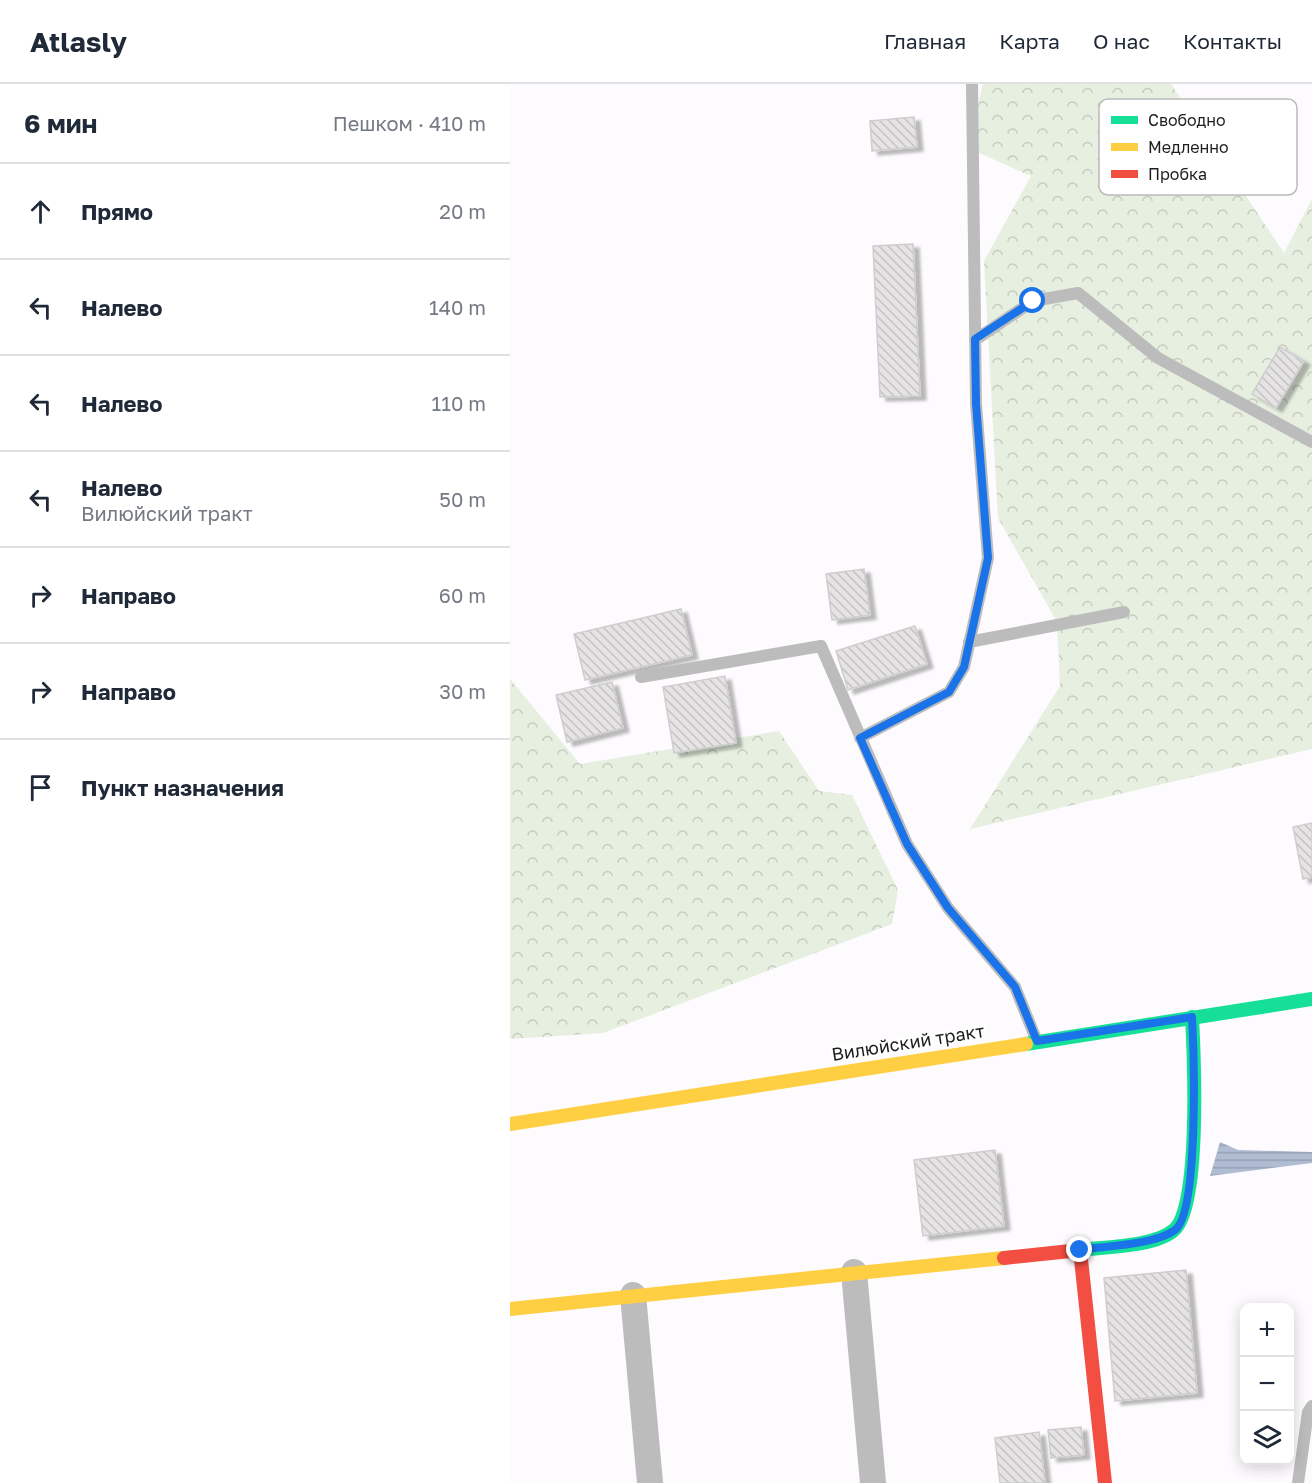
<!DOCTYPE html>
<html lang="ru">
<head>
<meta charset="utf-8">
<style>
  body { margin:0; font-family:"Golos Text",sans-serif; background:#f2f2f3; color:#1f2937 }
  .controls { position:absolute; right:18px; bottom:18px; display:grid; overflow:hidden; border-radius:12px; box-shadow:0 3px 15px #0003 }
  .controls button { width:54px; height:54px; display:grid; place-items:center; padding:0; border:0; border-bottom:2px solid #e0e1e3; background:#fff; color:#1f2937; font:30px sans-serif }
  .stop { position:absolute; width:18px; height:18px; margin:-14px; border:4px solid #1a73e8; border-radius:50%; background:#fff }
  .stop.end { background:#1a73e8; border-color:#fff; box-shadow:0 2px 6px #0008 }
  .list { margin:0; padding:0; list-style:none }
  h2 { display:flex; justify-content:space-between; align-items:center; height:78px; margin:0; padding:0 24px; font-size:26px }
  h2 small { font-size:20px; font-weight:400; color:#747a83 }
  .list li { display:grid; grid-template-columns:39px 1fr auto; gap:18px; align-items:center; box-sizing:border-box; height:96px; padding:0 24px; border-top:2px solid #e0e1e3 }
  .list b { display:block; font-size:22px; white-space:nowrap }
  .list p { margin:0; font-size:20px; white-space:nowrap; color:#747a83 }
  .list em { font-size:20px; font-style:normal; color:#747a83 }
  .icon { flex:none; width:33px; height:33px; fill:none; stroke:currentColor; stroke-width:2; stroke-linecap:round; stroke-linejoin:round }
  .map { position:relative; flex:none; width:802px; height:1399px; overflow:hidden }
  header { display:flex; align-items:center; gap:36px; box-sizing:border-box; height:84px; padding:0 30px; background:#fff; border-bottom:2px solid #e0e1e3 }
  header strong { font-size:28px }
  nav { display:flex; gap:33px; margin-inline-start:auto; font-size:21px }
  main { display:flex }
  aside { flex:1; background:#fff }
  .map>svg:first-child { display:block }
</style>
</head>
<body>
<header>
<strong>Atlasly</strong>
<nav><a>Главная</a><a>Карта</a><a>О нас</a><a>Контакты</a></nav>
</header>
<main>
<aside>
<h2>6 мин<small>Пешком · 410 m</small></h2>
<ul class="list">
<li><svg class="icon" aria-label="ahead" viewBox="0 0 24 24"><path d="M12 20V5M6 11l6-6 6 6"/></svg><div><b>Прямо</b></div><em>20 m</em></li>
<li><svg class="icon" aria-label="left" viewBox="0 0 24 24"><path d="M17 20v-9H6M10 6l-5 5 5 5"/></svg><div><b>Налево</b></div><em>140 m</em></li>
<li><svg class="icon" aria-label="left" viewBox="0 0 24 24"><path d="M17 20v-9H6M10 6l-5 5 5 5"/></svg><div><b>Налево</b></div><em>110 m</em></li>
<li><svg class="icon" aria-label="left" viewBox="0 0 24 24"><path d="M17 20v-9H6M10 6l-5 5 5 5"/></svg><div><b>Налево</b><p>Вилюйский тракт</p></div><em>50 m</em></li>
<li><svg class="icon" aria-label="right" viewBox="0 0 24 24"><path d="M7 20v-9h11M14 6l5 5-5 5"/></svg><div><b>Направо</b></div><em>60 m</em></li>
<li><svg class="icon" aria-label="right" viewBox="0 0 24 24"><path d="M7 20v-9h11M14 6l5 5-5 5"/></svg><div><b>Направо</b></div><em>30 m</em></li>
<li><svg class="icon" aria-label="arrive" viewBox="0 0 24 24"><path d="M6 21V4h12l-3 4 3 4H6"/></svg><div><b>Пункт назначения</b></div></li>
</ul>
</aside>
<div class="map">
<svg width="802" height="1399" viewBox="0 0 802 1399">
  <defs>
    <pattern id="forest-crowns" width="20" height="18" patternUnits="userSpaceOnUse" patternTransform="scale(1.5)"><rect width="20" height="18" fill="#e6efe0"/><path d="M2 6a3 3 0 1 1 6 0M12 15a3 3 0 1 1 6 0" fill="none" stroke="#c5ccc0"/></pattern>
    <pattern id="water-rules" width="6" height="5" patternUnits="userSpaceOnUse" patternTransform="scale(1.5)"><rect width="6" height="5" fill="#afbcd2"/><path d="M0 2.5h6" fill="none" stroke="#96a1b4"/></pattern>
    <pattern id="building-back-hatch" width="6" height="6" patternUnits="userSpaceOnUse" patternTransform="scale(1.5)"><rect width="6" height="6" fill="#e5e3e4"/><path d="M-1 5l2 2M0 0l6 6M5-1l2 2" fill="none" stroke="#c4c2c3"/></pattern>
    <filter id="shadow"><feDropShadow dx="6" dy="4" stdDeviation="1.5" flood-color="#0004"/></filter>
  </defs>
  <rect width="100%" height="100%" fill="#fdfbfd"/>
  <g fill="url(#forest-crowns)">
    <path d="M473 0H661L774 169 802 115V665L460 745 550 602 547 538 488 434 474 177 521 92 458 64Z"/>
    <path d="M0 595 70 680 269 647 309 707 342 711 388 806 382 840 93 949 0 955Z"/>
  </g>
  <path fill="url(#water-rules)" d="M710 1058 728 1066 802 1068V1079L700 1092Z"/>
  <g fill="url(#building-back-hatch)" stroke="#cfcecf" stroke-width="1.5" filter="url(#shadow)">
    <path d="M404 33 407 63 362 67 360 37Z"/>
    <path d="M403 160 410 312 370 313 363 162Z"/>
    <path d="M770 263 794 277 766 324 742 310Z"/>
    <path d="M354 485 360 531 322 536 316 490Z"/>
    <path d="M171 525 182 571 75 596 64 550Z"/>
    <path d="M405 542 417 580 338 606 326 567Z"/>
    <path d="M215 592 226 659 164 669 153 603Z"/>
    <path d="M102 598 113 644 57 658 46 611Z"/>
    <path d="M802 739V793L793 795 783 743Z"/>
    <path d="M485 1066 494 1142 413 1152 404 1076Z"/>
    <path d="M676 1186 687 1309 605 1317 594 1194Z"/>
    <path d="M571 1343 574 1371 541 1374 538 1346Z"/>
    <path d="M529 1348 535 1399H490L485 1354Z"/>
  </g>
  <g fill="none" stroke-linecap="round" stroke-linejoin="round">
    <g stroke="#bdbcbc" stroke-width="12">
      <path d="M465 256 523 217 568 209 648 274 802 358"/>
      <path d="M459 558 614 528"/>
      <path d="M131 593 311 562 397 760 438 824 505 903 526 955"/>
      <path d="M350 654 439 608 454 583 478 474 466 320 462 0"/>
      <path d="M788 1399 798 1328 802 1322"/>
    </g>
    <g stroke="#bdbcbc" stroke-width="26">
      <path d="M344 1188 363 1399"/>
      <path d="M123 1211 140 1399"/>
    </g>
    <g stroke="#16e098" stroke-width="14">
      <path d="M516 960 802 915"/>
      <path d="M570 1166C594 1163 645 1163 664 1146 691 1123 684 971 682 933"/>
    </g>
    <g stroke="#ffcf43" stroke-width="14">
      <path d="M0 1040 516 960"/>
      <path d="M0 1225 494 1174"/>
    </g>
    <path stroke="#f24e42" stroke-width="14" d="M494 1174 570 1166 595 1399"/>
  </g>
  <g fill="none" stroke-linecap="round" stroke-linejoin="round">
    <path stroke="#1a73e8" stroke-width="8" d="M523 217 465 255 466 320 478 474 454 583 439 608 350 654 397 760 438 824 505 903 527 957 682 933C684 968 689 1128 665 1146 645 1161 595 1162 570 1166"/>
  </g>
  <g text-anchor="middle" stroke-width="5" stroke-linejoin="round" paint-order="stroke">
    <g font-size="18" fill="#1f1d1f" stroke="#fff">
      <text transform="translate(398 959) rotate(-9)" y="6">Вилюйский тракт</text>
    </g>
  </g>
  <rect x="589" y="15" width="198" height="96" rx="9" fill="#fff" stroke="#bcbbbc" stroke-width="1.5"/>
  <rect x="601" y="32" width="27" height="8" fill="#16e098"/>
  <rect x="601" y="59" width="27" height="8" fill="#ffcf43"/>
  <rect x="601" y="86" width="27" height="8" fill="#f24e42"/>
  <g font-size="16" fill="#1f1d1f">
    <text x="638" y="42">Свободно</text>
    <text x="638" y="69">Медленно</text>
    <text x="638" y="96">Пробка</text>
  </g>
</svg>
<div class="controls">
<button>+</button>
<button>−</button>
<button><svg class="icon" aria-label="layers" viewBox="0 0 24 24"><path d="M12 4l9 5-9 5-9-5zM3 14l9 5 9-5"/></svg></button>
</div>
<div class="stop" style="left:523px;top:217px"></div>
<div class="stop end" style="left:570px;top:1166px"></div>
</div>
</main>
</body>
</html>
